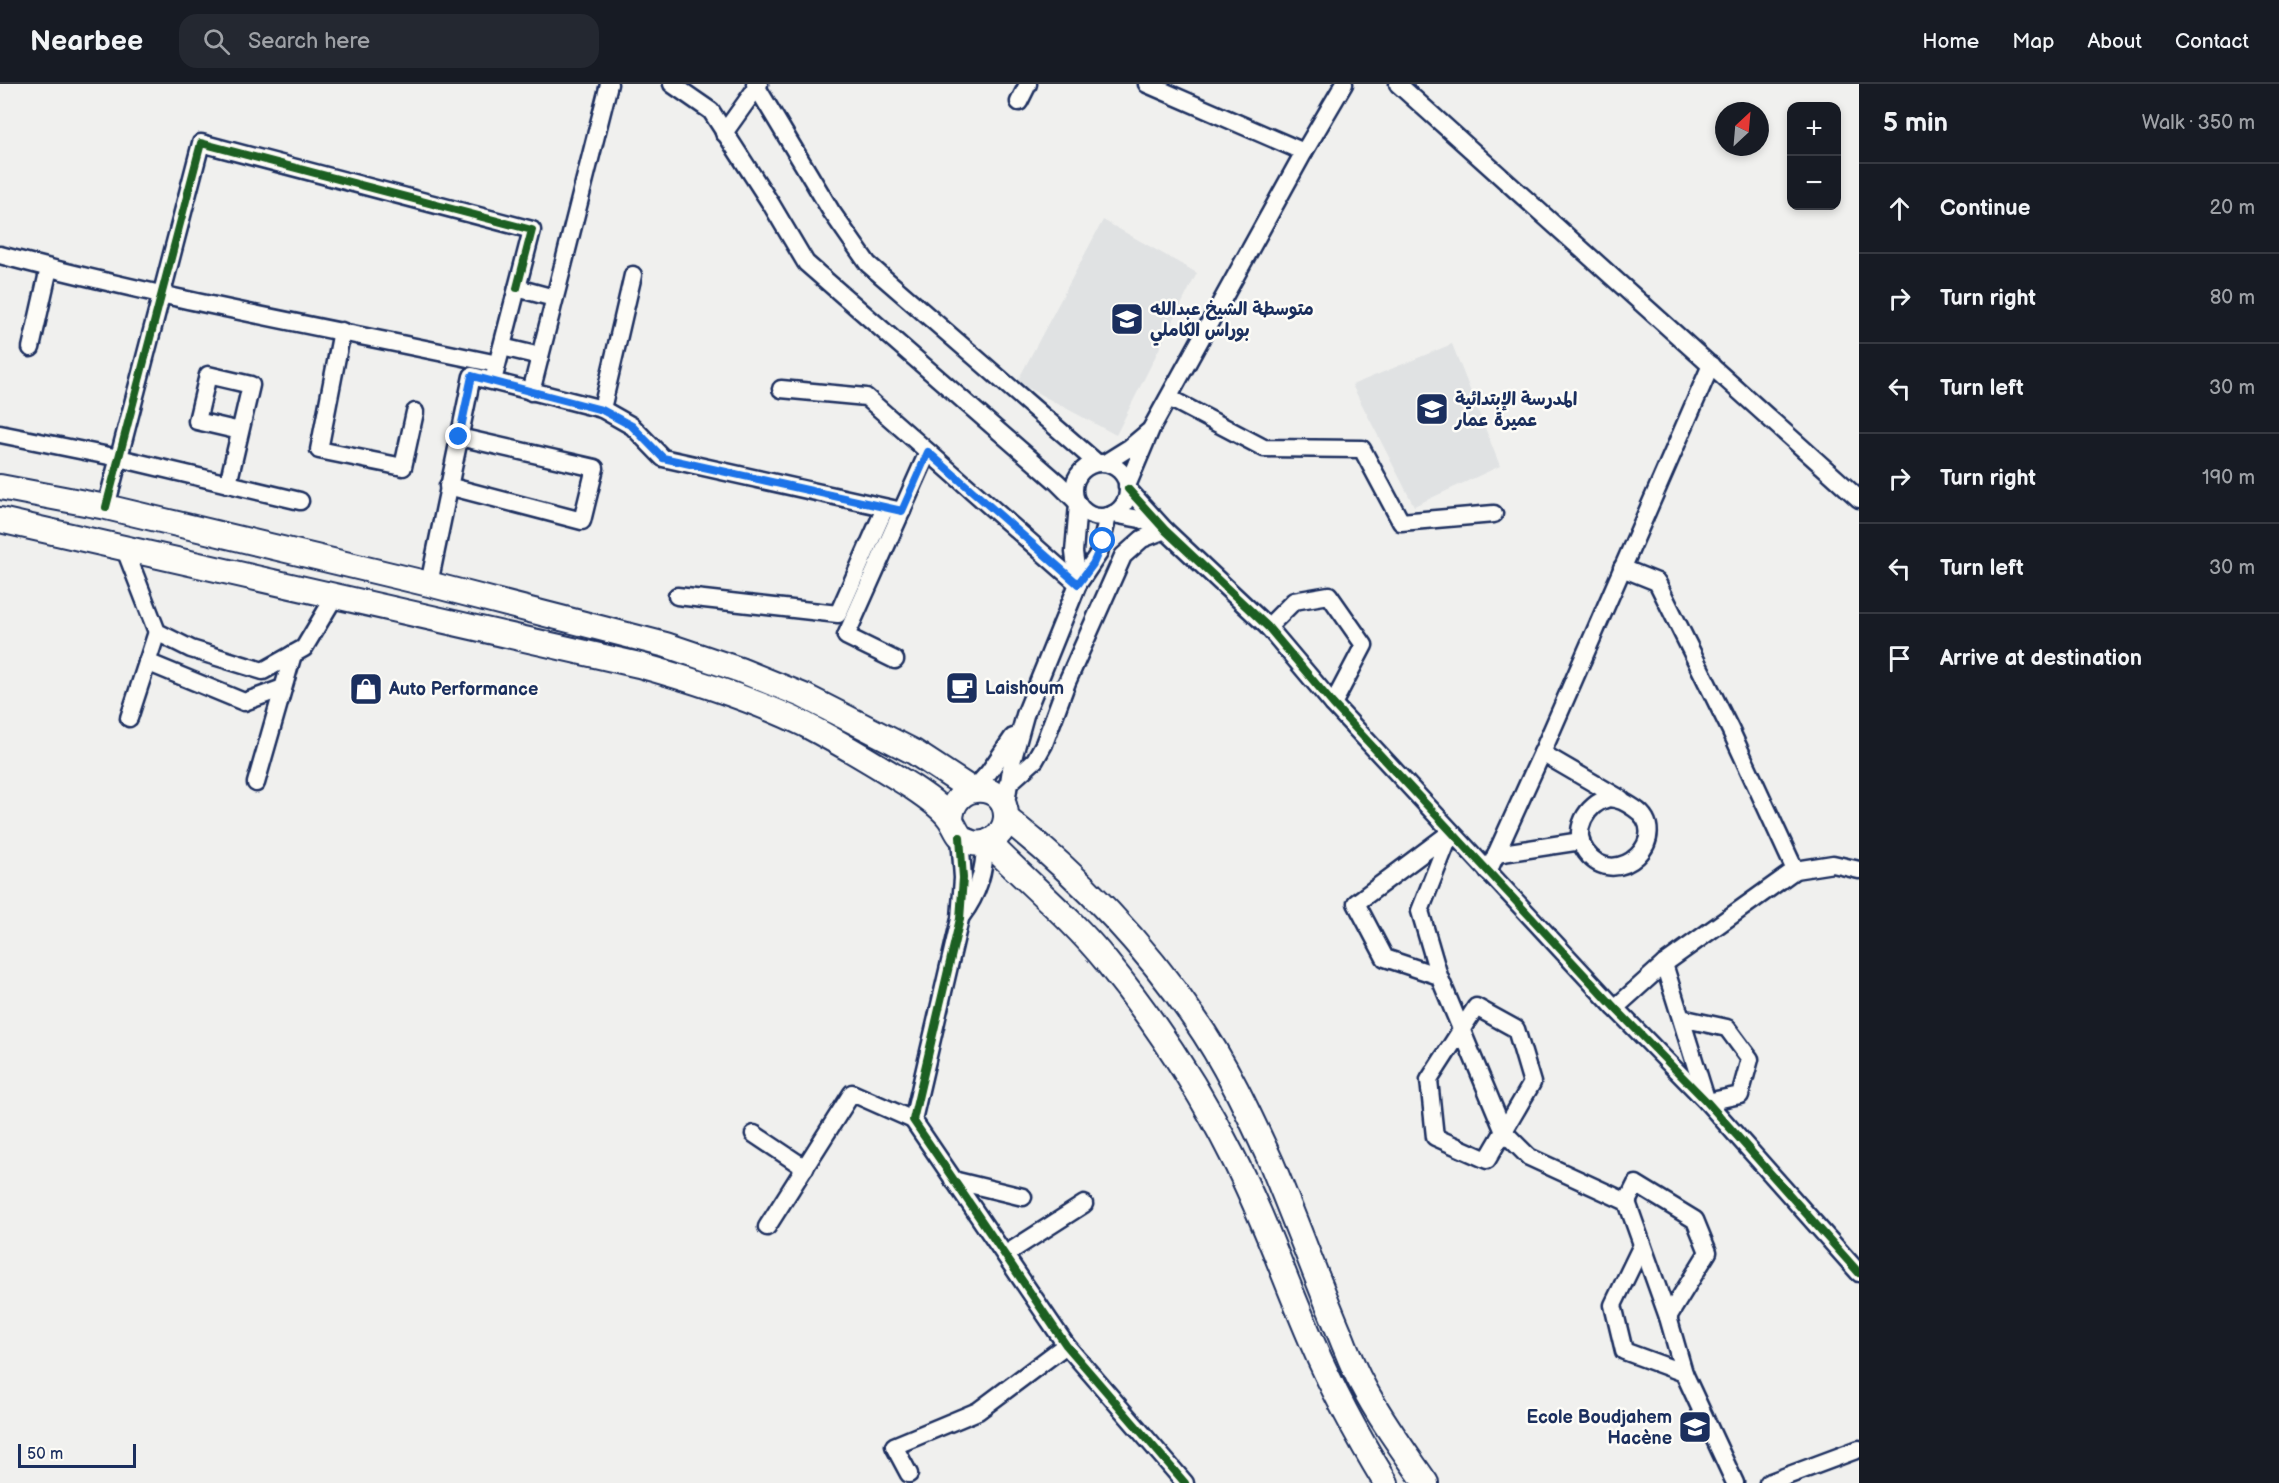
<!DOCTYPE html>
<html lang="en">
<head>
<meta charset="utf-8">
<style>
  body { margin:0; font-family:"Balsamiq Sans","Playpen Sans Arabic",sans-serif; background:#242831; color:#f1f3f6 }
  .controls { position:absolute; right:18px; top:18px; display:grid; overflow:hidden; border-radius:12px; box-shadow:0 3px 9px #0003 }
  .controls button { width:54px; height:54px; display:grid; place-items:center; padding:0; border:0; border-bottom:2px solid #363941; background:#171b24; color:#f1f3f6; font:30px sans-serif }
  .compass { position:absolute; left:1715px; top:18px; width:54px; height:54px; border-radius:50%; background:#171b24; box-shadow:0 3px 9px #0003; rotate:26deg }
  .scale { position:absolute; left:18px; bottom:15px; width:118px; box-sizing:border-box; padding-left:6px; border:3px solid #1b2f5e; border-top:0; font-size:16px; line-height:21px; white-space:nowrap; color:#1b2f5e; -webkit-text-stroke:4px #fdfcf7; paint-order:stroke }
  .stop { position:absolute; width:18px; height:18px; margin:-14px; border:4px solid #1a73e8; border-radius:50%; background:#fff }
  .stop.end { background:#1a73e8; border-color:#fff; box-shadow:0 2px 6px #0008 }
  .list { margin:0; padding:0; list-style:none }
  h2 { display:flex; justify-content:space-between; align-items:center; height:78px; margin:0; padding:0 24px; font-size:26px }
  h2 small { font-size:20px; font-weight:400; color:#9ea1a6 }
  .list li { display:grid; grid-template-columns:39px 1fr auto; gap:18px; align-items:center; box-sizing:border-box; height:90px; padding:0 24px; border-top:2px solid #363941 }
  .list b { display:block; font-size:22px; white-space:nowrap }
  .list em { font-size:20px; font-style:normal; color:#9ea1a6 }
  .icon { flex:none; width:33px; height:33px; fill:none; stroke:currentColor; stroke-width:2; stroke-linecap:round; stroke-linejoin:round }
  .map { position:relative; flex:none; width:1859px; height:1399px; overflow:hidden }
  header { display:flex; align-items:center; gap:36px; box-sizing:border-box; height:84px; padding:0 30px; background:#171b24; border-bottom:2px solid #363941 }
  header strong { font-size:28px }
  nav { display:flex; gap:33px; margin-inline-start:auto; font-size:21px }
  .search { width:420px; height:54px; background:#242831; display:flex; align-items:center; gap:15px; box-sizing:border-box; padding:0 21px; border-radius:18px; color:#9ea1a6; font-size:22px }
  main { display:flex }
  aside { flex:1; background:#171b24 }
  .map>svg:first-child { display:block }
</style>
</head>
<body>
<header>
<strong>Nearbee</strong>
<div class="search"><svg class="icon" aria-label="search" viewBox="0 0 24 24"><circle cx="10" cy="10" r="6"/><path d="M15 15l6 6"/></svg>Search here</div>
<nav><a>Home</a><a>Map</a><a>About</a><a>Contact</a></nav>
</header>
<main>
<div class="map">
<svg width="1859" height="1399" viewBox="0 0 1859 1399">
  <rect width="100%" height="100%" fill="#f0f0ee"/>
  <filter id="ink" filterUnits="userSpaceOnUse"><feTurbulence type="fractalNoise" baseFrequency=".0167" numOctaves="2"/><feDisplacementMap in="SourceGraphic" scale="12" xChannelSelector="R" yChannelSelector="G"/><feConvolveMatrix kernelMatrix="1 2 1 2 8 2 1 2 1" color-interpolation-filters="sRGB"/></filter>
  <g filter="url(#ink)">
    <g fill="#e0e2e3">
      <path d="M1103 136 1197 189 1116 351 1017 298Z"/>
      <path d="M1452 260 1500 382 1414 422 1352 301Z"/>
    </g>
    <g fill="none" stroke-linecap="round" stroke-linejoin="round">
      <g stroke="#1b2f5e" stroke-width="21">
        <g id="minor">
          <path d="M672 0 711 27 771 120 806 179 1057 398 1077 418"/>
          <path d="M755 0 831 127 868 180 1097 379"/>
          <path d="M1147 0 1304 68"/>
          <path d="M1398 0 1859 415"/>
          <path d="M1019 18 1028 0"/>
          <path d="M724 49 759 0"/>
          <path d="M0 171C164 215 332 245 497 280"/>
          <path d="M342 247 319 366 403 383 415 328"/>
          <path d="M502 263 540 272"/>
          <path d="M31 264 49 184"/>
          <path d="M495 289 517 204 554 214"/>
          <path d="M781 305 866 313 1078 500"/>
          <path d="M531 308 609 0"/>
          <path d="M1169 314 1264 364 1362 365 1401 438 1494 430"/>
          <path d="M602 325 633 191"/>
          <path d="M0 350 119 374 300 417"/>
          <path d="M1105 379 1129 364 1148 348"/>
          <circle cx="1101" cy="406" r="27"/>
          <path d="M228 400 251 301 208 291 197 337 240 347"/>
          <path d="M448 402 582 437 595 384 459 353"/>
          <path d="M1127 402 1151 345 1304 68 1344 0"/>
          <path d="M1128 405 1165 446 1268 543 1333 620 1615 924 1707 1018 1859 1189"/>
          <path d="M106 423 201 59 532 146 517 204"/>
          <path d="M1113 430 1140 435 1162 445"/>
          <path d="M124 463 157 548 191 565 263 587 304 564 335 512"/>
          <path d="M1622 484 1657 498 1730 645 1795 786"/>
          <path d="M429 500 472 292 602 325 632 342 663 374 902 427"/>
          <path d="M1078 500 1074 468 1078 420"/>
          <path d="M677 512 838 530 885 424"/>
          <path d="M1268 543 1294 517 1329 511 1364 561 1333 620"/>
          <path d="M895 576 846 552 928 368"/>
          <path d="M147 578 244 618 283 604"/>
          <path d="M129 634 157 548"/>
          <path d="M1542 669 1621 715"/>
          <path d="M256 699 293 570"/>
          <path d="M1007 701 1035 676 1044 660 1067 598 1123 472 1142 455 1165 446"/>
          <path d="M974 705 989 688 1013 653"/>
          <path d="M1609 714C1620 715 1625 718 1634 724 1676 751 1617 810 1586 768 1571 747 1586 720 1609 714Z"/>
          <path d="M1005 726 1012 678 1025 631 1078 500 1099 469 1108 432"/>
          <path d="M960 753 963 794 960 835 913 1036 1066 1261 1185 1399"/>
          <path d="M1496 770 1581 757"/>
          <path d="M1488 788 1542 669 1711 281"/>
          <path d="M962 831C979 809 985 786 985 759"/>
          <path d="M1664 880 1707 1018 1740 1011 1750 975 1727 944 1681 934"/>
          <path d="M1439 892 1385 874 1356 819 1451 748 1420 827 1439 892 1504 1048 1529 1073 1627 1118 1668 1233 1684 1289 1735 1399"/>
          <path d="M1476 923 1516 945 1532 999 1487 1076 1435 1053 1429 996Z"/>
          <path d="M1615 924 1664 880 1795 786 1833 780 1859 786"/>
          <path d="M754 1050 805 1084"/>
          <path d="M953 1096 1023 1113"/>
          <path d="M1627 1118 1636 1100 1695 1136 1708 1168 1668 1233"/>
          <path d="M767 1143 852 1009 913 1036"/>
          <path d="M1642 1161 1613 1221 1624 1267 1684 1289"/>
          <path d="M1006 1170 1084 1120"/>
          <path d="M909 1390 894 1362 978 1327 1066 1261"/>
          <path d="M1768 1399 1859 1365"/>
        </g>
      </g>
      <g stroke="#1b2f5e" stroke-width="28">
        <g id="highway">
          <path d="M0 403 106 423 429 500 666 561 740 586 804 612 914 668 972 706"/>
          <path d="M0 436 639 581C696 597 753 615 806 641 842 660 877 681 912 703 924 711 942 723 950 735 957 745 957 754 970 758 986 764 1004 752 1006 734 1008 698 952 694 951 736"/>
          <path d="M1006 734C1078 791 1142 858 1194 934 1225 978 1249 1030 1271 1078 1295 1135 1316 1193 1340 1250 1347 1267 1353 1284 1362 1300 1380 1335 1404 1367 1426 1399"/>
          <path d="M988 758C1027 798 1071 834 1106 877 1154 936 1198 1003 1232 1071 1263 1131 1285 1196 1312 1258 1333 1307 1358 1353 1386 1399"/>
        </g>
      </g>
      <use href="#minor" stroke="#fdfcf7" stroke-width="16"/>
      <use href="#highway" stroke="#fdfcf7" stroke-width="24"/>
      <g stroke="#fdfcf7" stroke-width="11">
        <g id="cycleway">
          <path d="M1128 405 1165 446 1268 543 1333 620 1615 924 1707 1018 1859 1189"/>
          <path d="M106 423 201 59 532 146 517 204"/>
          <path d="M960 753 963 794 960 835 913 1036 1066 1261 1185 1399"/>
        </g>
      </g>
      <use href="#cycleway" stroke="#1b5e20" stroke-width="8"/>
    </g>
  </g>
  <g fill="none" stroke-linecap="round" stroke-linejoin="round" filter="url(#ink)">
    <path stroke="#1a73e8" stroke-width="8" d="M459 353 472 292 602 326 632 342 663 374 902 427 928 368 1078 500 1093 480 1103 457"/>
  </g>
  <defs>
    <g id="school-square" transform="scale(1.725)"><rect x="-9" y="-9" width="18" height="18" rx="4" fill="#1b2f5e" stroke="#fdfcf7"/><path d="M0-5L7-2L0 1L-7-2ZM-4 1L0 2.5L4 1V4Q0 6-4 4Z" fill="#fff"/></g>
    <g id="cafe-square" transform="scale(1.725)"><rect x="-9" y="-9" width="18" height="18" rx="4" fill="#1b2f5e" stroke="#fdfcf7"/><path d="M-5.5-4.5H6V0H3Q3 3.5 0 3.5H-2.5Q-5.5 3.5-5.5 0ZM3-3.2v2h1.7v-2ZM-6 4.5H4V6H-6Z" fill="#fff"/></g>
    <g id="shop-square" transform="scale(1.725)"><rect x="-9" y="-9" width="18" height="18" rx="4" fill="#1b2f5e" stroke="#fdfcf7"/><path d="M-5-2.5h2.3a2.7 3.5 0 0 1 5.4 0H5L5.5 6h-11ZM-1.5-2.5h3a1.5 2.3 0 0 0-3 0Z" fill="#fff"/></g>
  </defs>
  <g fill-rule="evenodd">
    <use href="#school-square" x="1127" y="235"/>
    <use href="#school-square" x="1432" y="325"/>
    <use href="#cafe-square" x="962" y="604"/>
    <use href="#shop-square" x="366" y="605"/>
    <use href="#school-square" x="1695" y="1343"/>
  </g>
  <g text-anchor="middle" stroke-width="5" stroke-linejoin="round" paint-order="stroke">
    <g font-size="18" font-weight="bold" fill="#1b2f5e" stroke="#fdfcf7" text-anchor="start">
      <text x="1150" y="231">متوسطة الشيخ عبدالله<tspan x="1150" dy="21">بوراس الكاملي</tspan></text>
      <text x="1455" y="321">المدرسة الإبتدائية<tspan x="1455" dy="21">عميرة عمار</tspan></text>
      <text x="985" y="610">Laishoum</text>
      <text x="389" y="611">Auto Performance</text>
      <text x="1672" y="1339" text-anchor="end">Ecole Boudjahem<tspan x="1672" dy="21">Hacène</tspan></text>
    </g>
  </g>
</svg>
<div class="controls">
<button>+</button>
<button>−</button>
</div>
<svg class="compass" viewBox="-18 -18 36 36"><path d="M0-13l5 13h-10z" fill="#e53935"/><path d="M0 13l5-13h-10z" fill="#9ea1a6"/></svg>
<div class="scale">50 m</div>
<div class="stop" style="left:1103px;top:457px"></div>
<div class="stop end" style="left:459px;top:353px"></div>
</div>
<aside>
<h2>5 min<small>Walk · 350 m</small></h2>
<ul class="list">
<li><svg class="icon" aria-label="ahead" viewBox="0 0 24 24"><path d="M12 20V5M6 11l6-6 6 6"/></svg><div><b>Continue</b></div><em>20 m</em></li>
<li><svg class="icon" aria-label="right" viewBox="0 0 24 24"><path d="M7 20v-9h11M14 6l5 5-5 5"/></svg><div><b>Turn right</b></div><em>80 m</em></li>
<li><svg class="icon" aria-label="left" viewBox="0 0 24 24"><path d="M17 20v-9H6M10 6l-5 5 5 5"/></svg><div><b>Turn left</b></div><em>30 m</em></li>
<li><svg class="icon" aria-label="right" viewBox="0 0 24 24"><path d="M7 20v-9h11M14 6l5 5-5 5"/></svg><div><b>Turn right</b></div><em>190 m</em></li>
<li><svg class="icon" aria-label="left" viewBox="0 0 24 24"><path d="M17 20v-9H6M10 6l-5 5 5 5"/></svg><div><b>Turn left</b></div><em>30 m</em></li>
<li><svg class="icon" aria-label="arrive" viewBox="0 0 24 24"><path d="M6 21V4h12l-3 4 3 4H6"/></svg><div><b>Arrive at destination</b></div></li>
</ul>
</aside>
</main>
</body>
</html>
